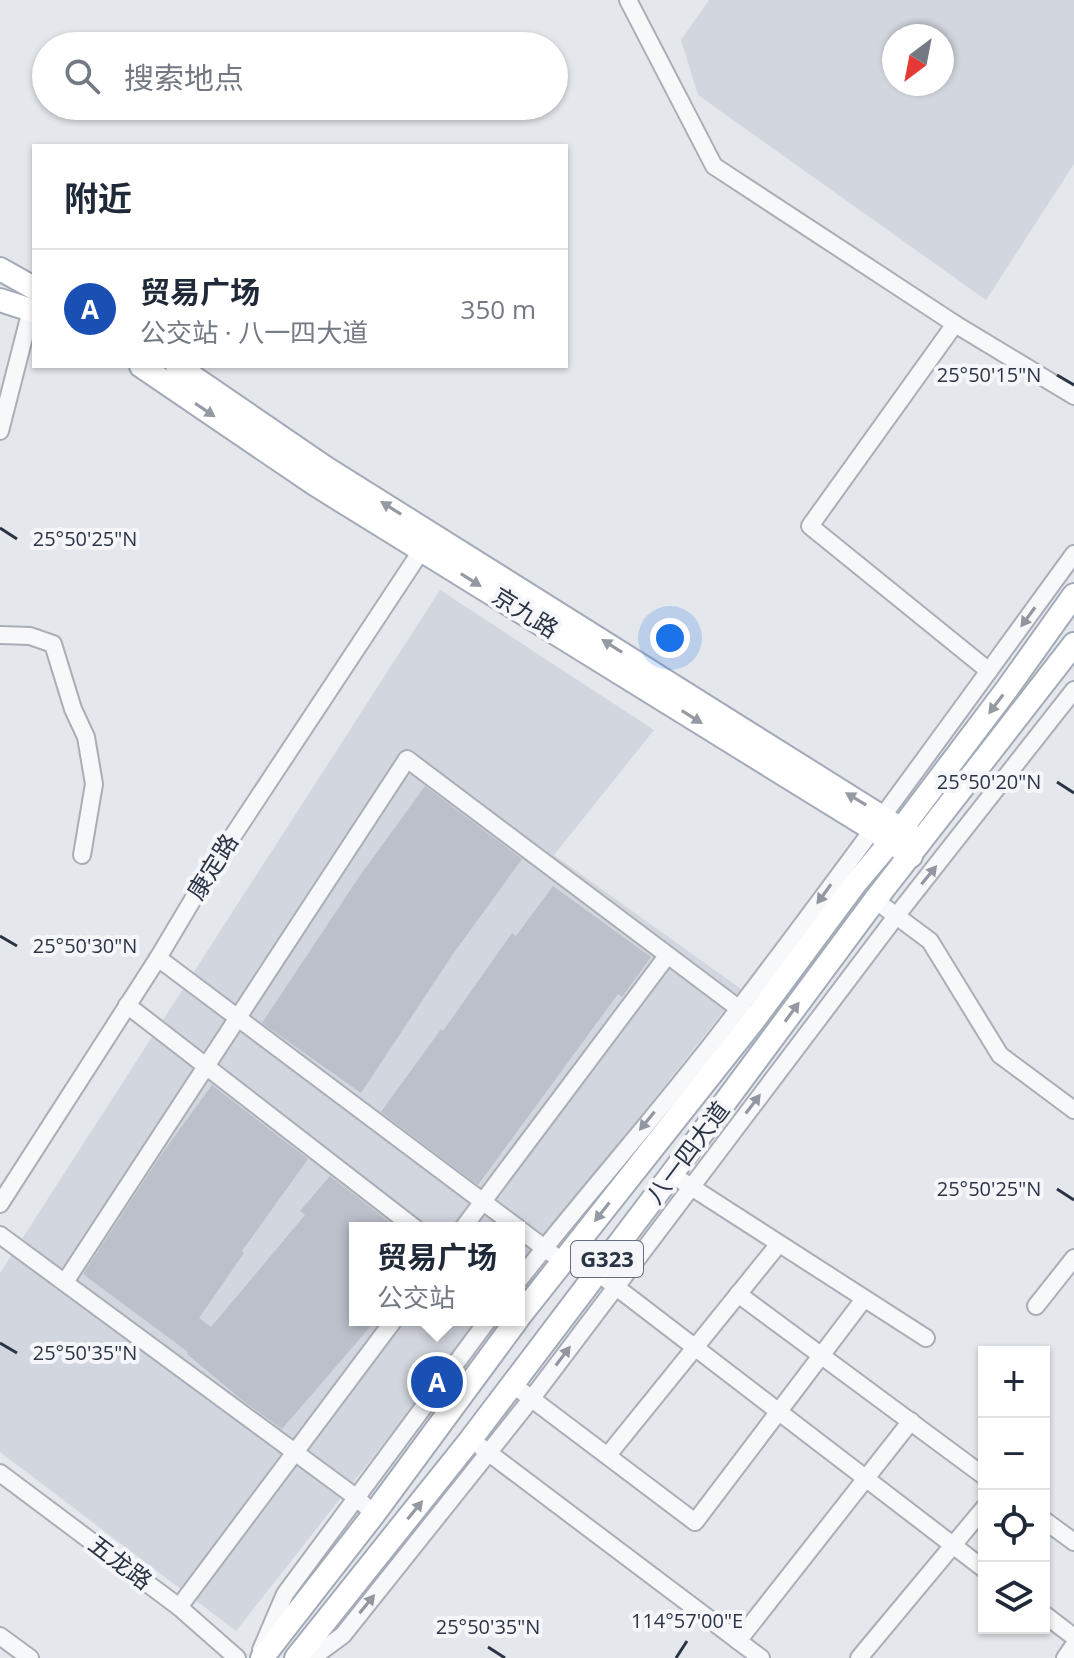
<!DOCTYPE html>
<html lang="zh">
<head>
<meta charset="utf-8">
<style>
  body { margin:0; font-family:"Open Sans","Noto Sans SC",sans-serif; background:#f6f6f7; color:#1f2937 }
  .controls { position:absolute; right:24px; bottom:24px; display:grid; overflow:hidden; border-radius:0px; box-shadow:0 2px 6px #0004 }
  .controls button { width:72px; height:72px; display:grid; place-items:center; padding:0; border:0; border-bottom:2px solid #e0e1e3; background:#fff; color:#1f2937; font:40px sans-serif }
  .compass { position:absolute; left:882px; top:24px; width:72px; height:72px; border-radius:50%; background:#fff; box-shadow:0 2px 6px #0004; rotate:212deg }
  .you { position:absolute; left:670px; top:638px; width:28px; height:28px; margin:-20px; border:6px solid #fff; border-radius:50%; background:#1a73e8; box-shadow:0 0 0 12px #1a73e833 }
  .badge { display:grid; place-items:center; width:52px; height:52px; border-radius:50%; background:#1a73e8; color:#fff; font-size:26px; font-weight:700 }
  .pin { position:absolute; translate:-50% -50%; border:4px solid #fff; box-shadow:0 2px 8px #0006 }
  .popup { position:absolute; left:349px; top:1222px; width:176px; height:104px; box-sizing:border-box; display:grid; place-content:center; border-radius:0px; background:#fff; filter:drop-shadow(0 2px 6px #0005); font-size:26px; white-space:nowrap; color:#747a83 }
  .popup b { font-size:30px; color:#1f2937 }
  .popup::after { content:''; position:absolute; left:50%; top:100%; margin-left:-16px; border:16px solid transparent; border-top-color:#fff }
  .list { margin:0; padding:0; list-style:none }
  h2 { display:flex; justify-content:space-between; align-items:center; height:104px; margin:0; padding:0 32px; font-size:34px }
  h2 small { font-size:26px; font-weight:400; color:#747a83 }
  .list li { display:grid; grid-template-columns:52px 1fr auto; gap:24px; align-items:center; box-sizing:border-box; height:120px; padding:0 32px; border-top:2px solid #e0e1e3 }
  .list b { display:block; font-size:30px; white-space:nowrap }
  .list p { margin:0; font-size:26px; white-space:nowrap; color:#747a83 }
  .list em { font-size:26px; font-style:normal; color:#747a83 }
  .icon { flex:none; width:44px; height:44px; fill:none; stroke:currentColor; stroke-width:2; stroke-linecap:round; stroke-linejoin:round }
  .map { position:relative; flex:none; width:1074px; height:1658px; overflow:hidden }
  .search { position:absolute; background:#fff; box-shadow:0 2px 6px #0004; left:32px; top:32px; width:536px; height:88px; display:flex; align-items:center; gap:20px; box-sizing:border-box; padding:0 28px; border-radius:44px; color:#747a83; font-size:30px }
  .panel { position:absolute; background:#fff; box-shadow:0 2px 6px #0004; left:32px; top:144px; width:536px; height:224px; border-radius:0px }
  .map>svg:first-child { display:block }
</style>
</head>
<body>
<div class="map">
<svg width="1074" height="1658" viewBox="0 0 1074 1658">
  <rect width="100%" height="100%" fill="#e4e7ec"/>
  <g fill="#d2d6de" fill-rule="evenodd">
    <path d="M709 0H1074V164L986 300 698 95 681 40ZM894 36H942V84H894Z"/>
    <path d="M440 590 654 730 554 855 741 989 519 1271V1228H355V1320H481L236 1631 0 1452V1273Z"/>
  </g>
  <g fill="#bbc0ca">
    <path d="M425 786 522 859 453 954 361 1093 262 1023 359 877Z"/>
    <path d="M553 886 651 957 622 997 618 994 478 1185 381 1112 441 1029 443 1031 512 933 516 936Z"/>
    <path d="M212 1085 308 1159 242 1251 244 1253 199 1318 211 1327 305 1215 300 1211 330 1176 397 1228H355V1320H376L282 1429 242 1400 187 1354 188 1352 83 1274 161 1155Z"/>
  </g>
  <g fill="none" stroke-linecap="round" stroke-linejoin="round">
    <g stroke="#a9aeb7" stroke-width="20">
      <g id="minor">
        <path d="M628 0 714 166 955 324 1074 396"/>
        <path d="M955 324 810 526 989 671"/>
        <path d="M0 431 31 310"/>
        <path d="M0 635 30 636 53 644 73 709 86 737 94 784 82 855"/>
        <path d="M875 900 930 941 1000 1055 1074 1110"/>
        <path d="M158 958 518 1228"/>
        <path d="M127 1005 415 1228"/>
        <path d="M682 1181 926 1338"/>
        <path d="M0 1204 158 958 211 869 427 542"/>
        <path d="M463 1228 667 956"/>
        <path d="M519 1229 563 1262"/>
        <path d="M0 1235 357 1498 374 1514"/>
        <path d="M519 1280C591 1188 670 1101 740 1007 854 858 963 706 1074 554"/>
        <path d="M607 1280 984 1569"/>
        <path d="M65 1282 407 759 754 1020"/>
        <path d="M738 1294 984 1476"/>
        <path d="M1036 1306 1074 1258"/>
        <path d="M512 1384 695 1522 864 1299"/>
        <path d="M481 1447 761 1658"/>
        <path d="M608 1455 778 1245"/>
        <path d="M0 1473 179 1607 237 1658"/>
        <path d="M1044 1520 1074 1542"/>
        <path d="M179 1607 394 1320"/>
        <path d="M1044 1614 1074 1637"/>
        <path d="M0 1636 30 1658"/>
        <path d="M738 1641 911 1421"/>
        <path d="M261 1650 285 1594 488 1320"/>
        <path d="M312 1658 343 1635 532 1398 897 915 1074 690"/>
        <path d="M859 1658 984 1508"/>
        <path d="M1065 1658 1074 1645"/>
      </g>
    </g>
    <g stroke="#a3abb8" stroke-width="26">
      <g id="major">
        <path d="M0 269 34 288"/>
        <path d="M0 300 34 311"/>
        <path d="M141 366 316 485 872 829 911 856"/>
        <path d="M177 366 326 468 914 837"/>
        <path d="M519 1317 754 1020 855 884 902 828 1007 689 1074 595"/>
        <path d="M262 1658 374 1514 517 1320"/>
        <path d="M296 1658 471 1439 671 1175 875 900 1074 644"/>
      </g>
    </g>
    <use href="#minor" stroke="#f7f8fa" stroke-width="16"/>
    <use href="#major" stroke="#fff" stroke-width="22"/>
  </g>
  <defs><path id="oneway-solid" d="M-6-.8H1V-3.2L6.5 0L1 3.2V.8H-6Z" transform="scale(2)"/></defs>
  <g fill="#959aa2">
    <use href="#oneway-solid" transform="translate(205 410) rotate(34)"/>
    <use href="#oneway-solid" transform="translate(391 508) rotate(-148)"/>
    <use href="#oneway-solid" transform="translate(471 580) rotate(32)"/>
    <use href="#oneway-solid" transform="translate(612 646) rotate(-148)"/>
    <use href="#oneway-solid" transform="translate(996 704) rotate(127)"/>
    <use href="#oneway-solid" transform="translate(692 717) rotate(32)"/>
    <use href="#oneway-solid" transform="translate(856 799) rotate(-149)"/>
    <use href="#oneway-solid" transform="translate(792 1012) rotate(-54)"/>
    <use href="#oneway-solid" transform="translate(602 1212) rotate(128)"/>
    <use href="#oneway-solid" transform="translate(415 1510) rotate(-51)"/>
  </g>
  <g fill="#9196a0">
    <use href="#oneway-solid" transform="translate(1028 617) rotate(126)"/>
    <use href="#oneway-solid" transform="translate(929 875) rotate(-51)"/>
    <use href="#oneway-solid" transform="translate(824 894) rotate(126)"/>
    <use href="#oneway-solid" transform="translate(753 1104) rotate(-53)"/>
    <use href="#oneway-solid" transform="translate(647 1121) rotate(129)"/>
    <use href="#oneway-solid" transform="translate(563 1356) rotate(-53)"/>
    <use href="#oneway-solid" transform="translate(367 1604) rotate(-51)"/>
  </g>
  <path fill="none" stroke="#2b3445" stroke-width="3" d="M1057 375 1074 385M0 528 17 539M1057 782 1074 793M0 936 17 946M1057 1189 1074 1200M0 1343 17 1353M488 1647 505 1658M676 1658 687 1641"/>
  <g text-anchor="middle" stroke-width="8" stroke-linejoin="round" paint-order="stroke">
    <rect fill="#f4f6f9" stroke="#676e7b" stroke-width="2" x="571" y="1241" width="72" height="36" rx="6"/>
    <g font-size="22" font-weight="bold" fill="#2b3445">
      <text x="607" y="1267">G323</text>
    </g>
    <g font-size="24" fill="#2b3445" stroke="#f4f6f9">
      <text transform="translate(525 613) rotate(32)" y="8">京九路</text>
      <text transform="translate(213 867) rotate(-58)" y="8">康定路</text>
      <text transform="translate(688 1153) rotate(-53)" y="8">八一四大道</text>
      <text transform="translate(120 1563) rotate(37)" y="8">五龙路</text>
    </g>
  </g>
  <g font-size="20" text-anchor="middle" fill="#2b3445" stroke="#f4f6f9" stroke-width="8" stroke-linejoin="round" paint-order="stroke">
    <text x="989" y="382">25°50'15"N</text>
    <text x="85" y="546">25°50'25"N</text>
    <text x="989" y="789">25°50'20"N</text>
    <text x="85" y="953">25°50'30"N</text>
    <text x="989" y="1196">25°50'25"N</text>
    <text x="85" y="1360">25°50'35"N</text>
    <text x="687" y="1628">114°57'00"E</text>
    <text x="488" y="1634">25°50'35"N</text>
  </g>
</svg>
<div class="controls">
<button>+</button>
<button>−</button>
<button><svg class="icon" aria-label="locate" viewBox="0 0 24 24"><circle cx="12" cy="12" r="6"/><path d="M12 2v4M12 18v4M2 12h4M18 12h4"/></svg></button>
<button><svg class="icon" aria-label="layers" viewBox="0 0 24 24"><path d="M12 4l9 5-9 5-9-5zM3 14l9 5 9-5"/></svg></button>
</div>
<svg class="compass" viewBox="-18 -18 36 36"><path d="M0-13l5 13h-10z" fill="#e53935"/><path d="M0 13l5-13h-10z" fill="#747a83"/></svg>
<div class="you"></div>
<div class="pin badge" style="left:437px;top:1382px;background:#1a4fb4">A</div>
<div class="popup"><b>贸易广场</b>公交站</div>
<div class="search"><svg class="icon" aria-label="search" viewBox="0 0 24 24"><circle cx="10" cy="10" r="6"/><path d="M15 15l6 6"/></svg>搜索地点</div>
<section class="panel">
<h2>附近<small></small></h2>
<ul class="list">
<li><span class="badge" style="background:#1a4fb4">A</span><div><b>贸易广场</b><p>公交站 · 八一四大道</p></div><em>350 m</em></li>
</ul>
</section>
</div>
</body>
</html>
